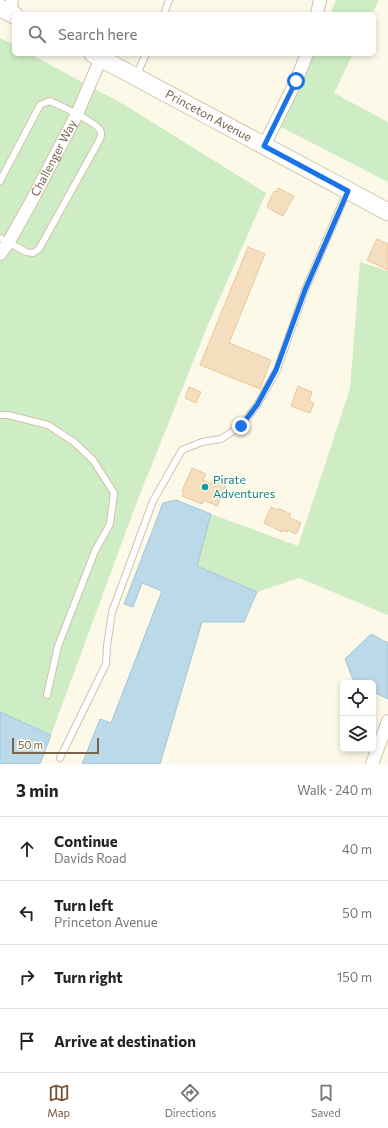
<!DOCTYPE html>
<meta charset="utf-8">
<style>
body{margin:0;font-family:Commissioner,sans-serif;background:#f2f2f2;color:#222}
.controls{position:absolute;right:12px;bottom:12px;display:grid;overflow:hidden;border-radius:6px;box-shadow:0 2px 6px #0003}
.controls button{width:36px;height:36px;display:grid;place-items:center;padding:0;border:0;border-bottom:1px solid #e0e0e0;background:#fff;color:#222;font:20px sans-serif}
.scale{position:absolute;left:12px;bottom:10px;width:87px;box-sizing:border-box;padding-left:4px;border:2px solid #7a644a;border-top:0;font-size:11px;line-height:14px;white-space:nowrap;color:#7a644a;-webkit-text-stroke:3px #fffcf0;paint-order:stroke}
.stop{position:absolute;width:12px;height:12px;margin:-9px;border:3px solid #1a73e8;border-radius:50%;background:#fff}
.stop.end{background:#1a73e8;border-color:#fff;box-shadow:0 1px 4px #0008}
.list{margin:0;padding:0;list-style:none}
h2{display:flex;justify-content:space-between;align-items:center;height:52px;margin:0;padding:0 16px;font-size:17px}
h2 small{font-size:13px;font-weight:400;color:#767676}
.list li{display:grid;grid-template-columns:26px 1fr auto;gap:12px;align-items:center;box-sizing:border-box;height:64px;padding:0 16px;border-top:1px solid #e0e0e0}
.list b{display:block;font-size:15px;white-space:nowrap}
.list p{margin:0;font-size:13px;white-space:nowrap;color:#767676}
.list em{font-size:13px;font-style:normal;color:#767676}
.icon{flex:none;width:22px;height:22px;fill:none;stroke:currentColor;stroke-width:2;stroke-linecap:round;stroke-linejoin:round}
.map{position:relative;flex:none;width:388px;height:764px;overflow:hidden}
.search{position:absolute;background:#fff;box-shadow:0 2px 6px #0003;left:12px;right:12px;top:12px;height:44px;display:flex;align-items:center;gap:10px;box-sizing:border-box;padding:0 14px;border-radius:6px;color:#767676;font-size:15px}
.sheet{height:308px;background:#fff}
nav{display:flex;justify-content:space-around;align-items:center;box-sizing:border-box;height:56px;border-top:1px solid #e0e0e0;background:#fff;font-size:11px;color:#767676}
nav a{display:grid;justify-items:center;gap:2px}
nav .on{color:#7d5233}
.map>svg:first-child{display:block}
</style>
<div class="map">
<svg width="388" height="764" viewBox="0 0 388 764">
<rect width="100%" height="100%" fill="#fdf9e8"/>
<g fill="#ceedc5">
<path d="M 336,0 L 379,0 L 372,14 L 330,14 Z"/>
<path d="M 0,38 L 14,45 L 14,54 L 30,54 L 123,104 L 266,193 L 207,327 L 138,499 L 51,735 L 0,712 Z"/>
<path d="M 312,54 L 353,54 L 334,93 L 388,122 L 388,182 L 279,126 Z"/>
<path d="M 360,262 L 388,271 L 388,615 L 299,578 L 257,592 L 197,566 L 211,514 L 298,546 L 350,389 Z"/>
</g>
<g fill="#bbd9e9" stroke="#a0c7db">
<path d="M 176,500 L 211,514 L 197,566 L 257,592 L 244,622 L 202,622 L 160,764 L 82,764 L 100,719 L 111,723 L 162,591 L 142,583 L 133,607 L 124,604 L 163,503 Z"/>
<path d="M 371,634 L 388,643 L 388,699 L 373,692 L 373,683 L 354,682 L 345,659 Z"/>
<path d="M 0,712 L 51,735 L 40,764 L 0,764 Z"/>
</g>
<g fill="#f4debe" stroke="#e8c89e">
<path d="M 278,188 L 294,196 L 283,216 L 268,208 L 268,207 L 267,206 L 274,191 L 276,192 Z"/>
<path d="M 377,239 L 388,244 L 388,270 L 367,260 Z"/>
<path d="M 248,247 L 265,254 L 229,343 L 271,360 L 260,389 L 200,365 Z"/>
<path d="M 298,386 L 312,392 L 309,401 L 314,403 L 310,413 L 291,406 Z"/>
<path d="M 189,387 L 201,392 L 196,403 L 185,398 Z"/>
<path d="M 192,468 L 206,474 L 203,480 L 211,484 L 214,478 L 227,483 L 217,506 L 204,500 L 202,504 L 182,496 L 184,492 L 182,491 Z"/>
<path d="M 271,507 L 278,510 L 279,508 L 282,510 L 291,514 L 289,517 L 301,523 L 296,534 L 288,530 L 287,532 L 282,530 L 282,532 L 264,523 Z"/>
</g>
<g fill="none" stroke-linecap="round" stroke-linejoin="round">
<g stroke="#d1c3ac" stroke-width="8">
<g id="service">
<path d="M 164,14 L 169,0"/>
<path d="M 136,76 L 146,54"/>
<path d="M 0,181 L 40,105 L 50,101 C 61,106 95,121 100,130 C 102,133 101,136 100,139 L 39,249 L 33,253 L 26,252 L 0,238"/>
<path d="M 0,415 L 8,415 L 48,425 L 74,442 L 93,460 L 114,493 L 110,524 L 95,551 L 58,646 L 47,695"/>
<path d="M 60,758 L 106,664 L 107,646 L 112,612 L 153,501 L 182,450 L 202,442 L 221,439 L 241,426 L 257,405 L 277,370 L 305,290 L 347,192"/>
</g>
</g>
<g stroke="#d1c3ac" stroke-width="14">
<g id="minor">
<path d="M 10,13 L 12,0"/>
<path d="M 317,14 L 320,0"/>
<path d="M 264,146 L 296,81 L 307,54"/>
<path id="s1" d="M 0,254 L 8,243 L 30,204 L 77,114 L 101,58"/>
<path d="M 372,764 L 388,721"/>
</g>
</g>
<g stroke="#d4c5aa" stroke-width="19">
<g id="secondary">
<path d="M 0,8 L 14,15"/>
<path id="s2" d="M 93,54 L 388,212"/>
</g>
</g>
<use href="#service" stroke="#fff" stroke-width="6"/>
<use href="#minor" stroke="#fff" stroke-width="12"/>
<use href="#secondary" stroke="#fff" stroke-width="17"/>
</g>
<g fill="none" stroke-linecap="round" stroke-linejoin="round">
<path stroke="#1a73e8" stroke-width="5" d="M 241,426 L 257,405 L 276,370 L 305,290 L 348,191 L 264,146 L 296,81"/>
</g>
<circle fill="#0f9aa8" stroke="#fffcf0" stroke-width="1.5" cx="205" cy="487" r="4"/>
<g text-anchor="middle" stroke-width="3" stroke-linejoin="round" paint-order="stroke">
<g font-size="12" fill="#7a644a" stroke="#fffcf0">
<text dy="4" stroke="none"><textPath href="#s2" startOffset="131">Princeton Avenue</textPath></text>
<text dy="4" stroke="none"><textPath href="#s1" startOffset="110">Challenger Way</textPath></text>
</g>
<g font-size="12" fill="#0d838f" stroke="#fffcf0" text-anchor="start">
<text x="213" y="484">Pirate<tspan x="213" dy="14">Adventures</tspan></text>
</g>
</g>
</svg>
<div class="controls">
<button><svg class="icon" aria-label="locate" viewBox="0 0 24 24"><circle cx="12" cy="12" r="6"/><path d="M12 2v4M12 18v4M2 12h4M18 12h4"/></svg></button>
<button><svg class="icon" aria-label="layers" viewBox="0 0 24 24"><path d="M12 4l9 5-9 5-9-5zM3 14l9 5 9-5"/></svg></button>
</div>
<div class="scale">50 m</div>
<div class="stop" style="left:296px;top:81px"></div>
<div class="stop end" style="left:241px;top:426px"></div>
<div class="search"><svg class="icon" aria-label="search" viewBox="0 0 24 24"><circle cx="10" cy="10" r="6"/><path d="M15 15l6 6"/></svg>Search here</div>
</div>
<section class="sheet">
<h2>3 min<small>Walk · 240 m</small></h2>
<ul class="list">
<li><svg class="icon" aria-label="ahead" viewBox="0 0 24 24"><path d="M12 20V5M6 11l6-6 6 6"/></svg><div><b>Continue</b><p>Davids Road</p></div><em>40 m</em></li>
<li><svg class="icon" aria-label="left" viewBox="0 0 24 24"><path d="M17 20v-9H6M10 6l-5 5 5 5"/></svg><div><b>Turn left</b><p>Princeton Avenue</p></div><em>50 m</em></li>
<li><svg class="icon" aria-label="right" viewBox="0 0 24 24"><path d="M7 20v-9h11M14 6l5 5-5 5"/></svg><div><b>Turn right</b></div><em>150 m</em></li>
<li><svg class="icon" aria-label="arrive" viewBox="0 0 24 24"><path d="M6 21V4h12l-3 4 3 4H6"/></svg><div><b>Arrive at destination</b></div></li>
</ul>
</section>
<nav>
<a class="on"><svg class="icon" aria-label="map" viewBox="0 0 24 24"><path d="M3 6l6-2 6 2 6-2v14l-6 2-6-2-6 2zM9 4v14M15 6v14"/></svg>Map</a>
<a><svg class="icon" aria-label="directions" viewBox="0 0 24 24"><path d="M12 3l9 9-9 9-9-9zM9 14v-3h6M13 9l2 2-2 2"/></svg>Directions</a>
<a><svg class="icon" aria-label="saved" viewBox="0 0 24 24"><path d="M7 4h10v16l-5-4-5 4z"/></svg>Saved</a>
</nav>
